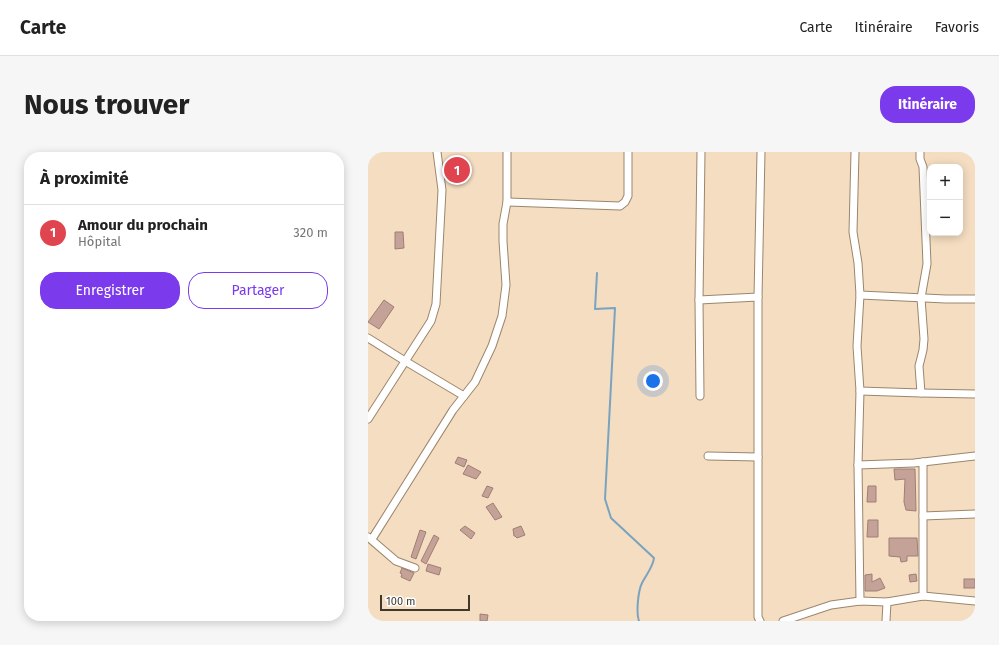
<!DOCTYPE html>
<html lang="fr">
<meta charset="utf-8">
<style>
body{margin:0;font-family:"Fira Sans",sans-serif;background:#f6f6f6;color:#222}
.controls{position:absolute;right:12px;top:12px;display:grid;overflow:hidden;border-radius:8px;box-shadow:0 2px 10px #0003}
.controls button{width:36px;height:36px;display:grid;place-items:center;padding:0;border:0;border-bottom:1px solid #e0e0e0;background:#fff;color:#222;font:20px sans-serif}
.scale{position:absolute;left:12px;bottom:10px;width:90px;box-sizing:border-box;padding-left:4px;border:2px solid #41382d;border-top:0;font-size:11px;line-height:14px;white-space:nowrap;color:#41382d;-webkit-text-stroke:3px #fff;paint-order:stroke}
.you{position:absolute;left:285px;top:229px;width:14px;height:14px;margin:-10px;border:3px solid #fff;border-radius:50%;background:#1a73e8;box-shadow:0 0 0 6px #1a73e833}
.badge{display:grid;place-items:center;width:26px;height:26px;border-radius:50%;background:#7c3aed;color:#fff;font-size:13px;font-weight:700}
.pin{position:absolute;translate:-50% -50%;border:2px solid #fff;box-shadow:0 1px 4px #0006}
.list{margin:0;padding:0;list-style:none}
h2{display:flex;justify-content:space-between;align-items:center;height:52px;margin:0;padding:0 16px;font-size:17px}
h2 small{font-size:13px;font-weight:400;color:#767676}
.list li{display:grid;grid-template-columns:26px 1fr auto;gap:12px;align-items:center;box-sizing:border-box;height:56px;padding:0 16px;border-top:1px solid #e0e0e0}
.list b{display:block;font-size:15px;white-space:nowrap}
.list p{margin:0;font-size:13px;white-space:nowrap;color:#767676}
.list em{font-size:13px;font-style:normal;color:#767676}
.actions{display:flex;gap:8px;padding:12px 16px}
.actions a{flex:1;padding:9px 0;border:1px solid #7c3aed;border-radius:16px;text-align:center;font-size:14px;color:#7c3aed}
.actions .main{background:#7c3aed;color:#fff}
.map{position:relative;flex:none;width:607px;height:469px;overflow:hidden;border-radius:16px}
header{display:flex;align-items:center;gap:24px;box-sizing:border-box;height:56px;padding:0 20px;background:#fff;border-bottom:1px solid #e0e0e0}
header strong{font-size:19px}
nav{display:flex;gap:22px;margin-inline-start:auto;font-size:14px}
.intro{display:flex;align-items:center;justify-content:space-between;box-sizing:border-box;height:96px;padding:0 24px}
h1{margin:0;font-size:28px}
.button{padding:10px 18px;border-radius:16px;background:#7c3aed;color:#fff;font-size:14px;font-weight:700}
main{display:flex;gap:24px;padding:0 24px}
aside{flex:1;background:#fff;border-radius:16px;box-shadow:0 2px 10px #0003}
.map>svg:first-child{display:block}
</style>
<header>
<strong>Carte</strong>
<nav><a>Carte</a><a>Itinéraire</a><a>Favoris</a></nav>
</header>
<div class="intro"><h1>Nous trouver</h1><a class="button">Itinéraire</a></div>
<main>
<aside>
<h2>À proximité<small></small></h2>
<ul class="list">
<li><span class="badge" style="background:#e0444e">1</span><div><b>Amour du prochain</b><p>Hôpital</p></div><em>320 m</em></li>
</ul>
<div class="actions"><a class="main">Enregistrer</a><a>Partager</a></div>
</aside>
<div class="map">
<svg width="607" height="469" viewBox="0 0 607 469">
<rect width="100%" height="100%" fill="#f4ddc1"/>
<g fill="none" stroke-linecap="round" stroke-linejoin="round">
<path stroke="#7aa3bf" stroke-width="2" d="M 229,121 L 227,157 L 247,156 L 237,347 L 243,366 L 286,406 C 285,415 278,423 274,431 C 270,439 268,461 271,469"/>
</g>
<g fill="#c5a297" stroke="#a07e74">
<path d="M 27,80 L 35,80 L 36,96 L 27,97 Z"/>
<path d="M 16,148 L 26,155 L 11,177 L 0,170 Z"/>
<path d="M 90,305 L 99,308 L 96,315 L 87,311 Z"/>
<path d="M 100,313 L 113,320 L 108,327 L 95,322 Z"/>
<path d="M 526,317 L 547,317 L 548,359 L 538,358 L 536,350 L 537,327 L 527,328 Z"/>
<path d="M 119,334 L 125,336 L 120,346 L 114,344 Z"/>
<path d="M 500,334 L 508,334 L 508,350 L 499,350 Z"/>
<path d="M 125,351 L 134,365 L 127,368 L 118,355 Z"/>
<path d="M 500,368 L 510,368 L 510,385 L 499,385 Z"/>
<path d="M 97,374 L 107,381 L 103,387 L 92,378 Z"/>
<path d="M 153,374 L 157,383 L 149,386 L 147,384 L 146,384 L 145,377 Z"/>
<path d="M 52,378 L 58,380 L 48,407 L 43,405 Z"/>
<path d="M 66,383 L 71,386 L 58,412 L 53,409 Z"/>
<path d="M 521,386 L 549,386 L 550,404 L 539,404 L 539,409 L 533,410 L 532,405 L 521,404 Z"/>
<path d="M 60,412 L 73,416 L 71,423 L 58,419 Z"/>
<path d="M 34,416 L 46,421 L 42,429 L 33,425 L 34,422 L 32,421 Z"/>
<path d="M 504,422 L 504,430 L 512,426 L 517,436 L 509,439 L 497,439 L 497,423 Z"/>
<path d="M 548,422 L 549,429 L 542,430 L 541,423 Z"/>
<rect x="596" y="427" width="11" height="9"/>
<path d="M 112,462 L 120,463 L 119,469 L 112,469 Z"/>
</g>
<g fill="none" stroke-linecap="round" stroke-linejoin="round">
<g stroke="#9b866c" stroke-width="9">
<g id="street">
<path d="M 487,0 L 485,80 L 490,111 L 492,143 L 489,194 L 492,239 L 490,313 L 492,449"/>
<path d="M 139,50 L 252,54 L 257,50 L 260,44 L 260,0"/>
<path d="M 492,143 L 578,147 L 607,147"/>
<path d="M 331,148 L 390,145"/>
<path d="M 0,186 L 37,209 L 96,244 L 85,258 L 4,387"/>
<path d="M 492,239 L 553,241 L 551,214 L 555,198 L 556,187 L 553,146 L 559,112 L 555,15 L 552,7 L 552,0"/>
<path d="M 553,241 L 607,242"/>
<path d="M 96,244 L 107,230 L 124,194 L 134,164 L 138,133 L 135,89 L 135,72 L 139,50 L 139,0"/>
<path d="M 332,244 L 331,148 L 333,0"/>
<path d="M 0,267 L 63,169 L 68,152 L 74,38 L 69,0"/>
<path d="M 340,304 L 390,305"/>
<path d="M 555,310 L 607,304"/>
<path d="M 490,313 L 546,311 L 555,310 L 555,444"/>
<path d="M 555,364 L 607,362"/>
<path d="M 0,385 L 28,409 L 47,416"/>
<path d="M 392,469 L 390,465 L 390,145 L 393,0"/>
<path d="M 415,469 L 463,453 L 492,449 L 519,450 L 555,444 L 607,449"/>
<path d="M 518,469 L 519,450"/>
</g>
</g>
<use href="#street" stroke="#fff" stroke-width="7"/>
</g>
</svg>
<div class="controls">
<button>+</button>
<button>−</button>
</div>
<div class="scale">100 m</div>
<div class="you"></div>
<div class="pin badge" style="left:89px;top:18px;background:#e0444e">1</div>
</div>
</main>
